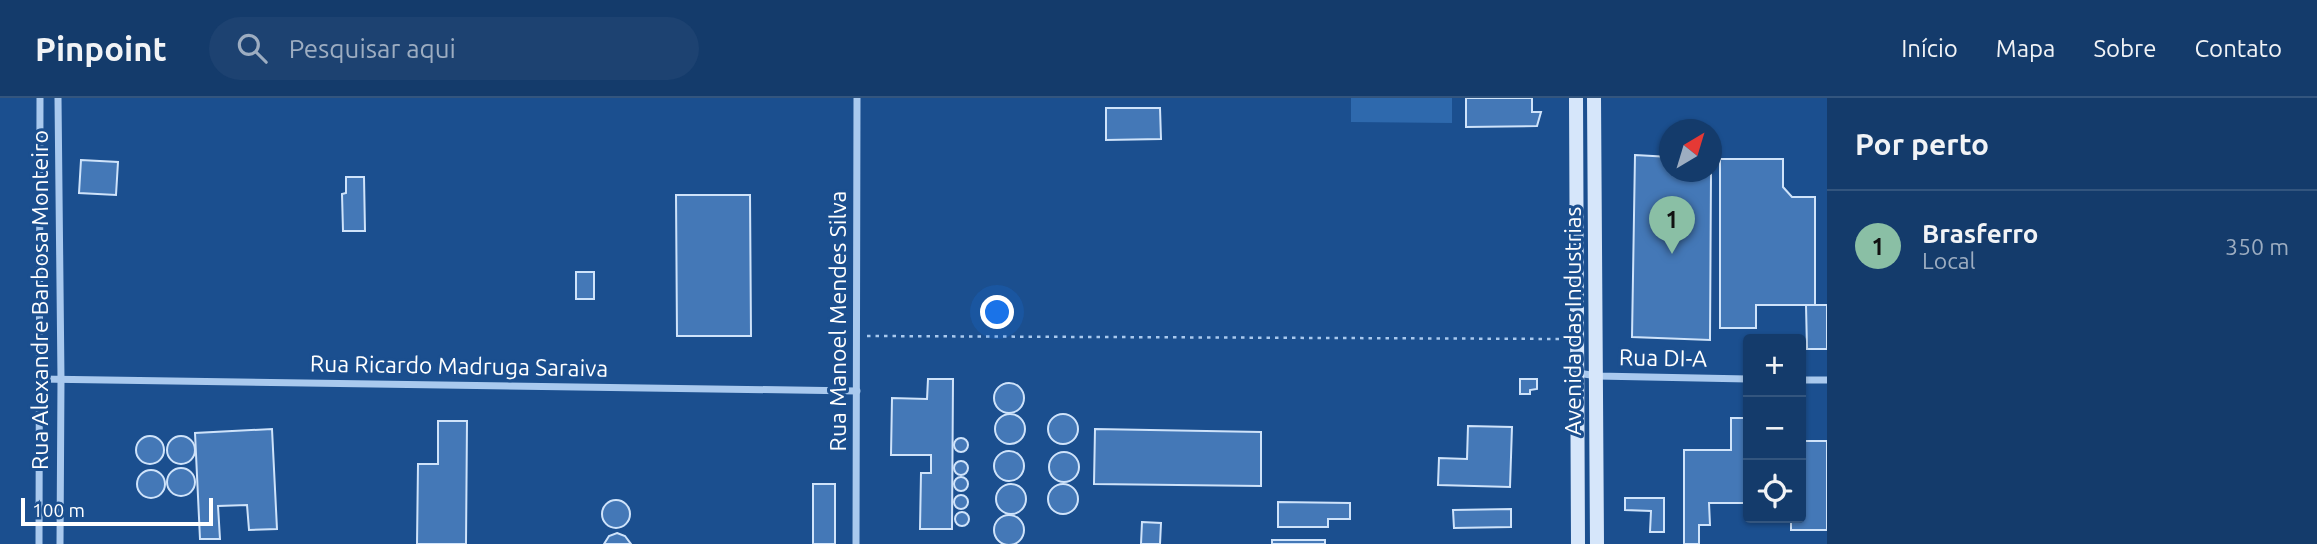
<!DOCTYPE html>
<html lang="pt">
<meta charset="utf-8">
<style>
body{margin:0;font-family:Ubuntu,sans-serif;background:#1d4271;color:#f1f3f6}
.controls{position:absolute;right:21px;bottom:21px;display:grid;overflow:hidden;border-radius:7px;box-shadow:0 2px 5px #0004}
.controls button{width:63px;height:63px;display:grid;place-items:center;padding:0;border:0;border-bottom:2px solid #33557e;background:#143b6b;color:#f1f3f6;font:35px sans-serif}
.compass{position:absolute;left:1659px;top:21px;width:63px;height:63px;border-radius:50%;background:#143b6b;box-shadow:0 2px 5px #0004;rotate:38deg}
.scale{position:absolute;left:21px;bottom:18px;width:192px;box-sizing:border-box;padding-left:7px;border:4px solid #fff;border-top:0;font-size:19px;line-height:24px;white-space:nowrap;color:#fff;-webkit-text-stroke:5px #1b4f8f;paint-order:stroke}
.you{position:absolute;left:998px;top:215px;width:24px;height:24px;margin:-18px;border:5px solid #fff;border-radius:50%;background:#1a73e8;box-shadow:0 0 0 10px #1a73e833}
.badge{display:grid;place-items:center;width:46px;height:46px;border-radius:50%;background:#8abfa5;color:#111;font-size:23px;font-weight:700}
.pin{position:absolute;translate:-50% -58px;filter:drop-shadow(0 2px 4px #0008)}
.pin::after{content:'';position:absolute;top:37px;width:24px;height:21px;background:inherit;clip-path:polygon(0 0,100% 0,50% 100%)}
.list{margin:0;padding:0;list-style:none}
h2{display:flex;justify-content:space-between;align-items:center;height:91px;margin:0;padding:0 28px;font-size:30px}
h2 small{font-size:23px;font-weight:400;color:#9dadc1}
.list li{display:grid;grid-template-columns:46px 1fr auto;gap:21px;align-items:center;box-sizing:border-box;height:112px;padding:0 28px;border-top:2px solid #33557e}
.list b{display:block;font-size:26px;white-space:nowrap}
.list p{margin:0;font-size:23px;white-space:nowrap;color:#9dadc1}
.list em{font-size:23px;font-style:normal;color:#9dadc1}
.icon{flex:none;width:38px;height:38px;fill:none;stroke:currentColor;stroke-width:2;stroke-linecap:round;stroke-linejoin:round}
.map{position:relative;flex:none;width:1827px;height:446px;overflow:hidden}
header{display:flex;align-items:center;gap:42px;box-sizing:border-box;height:98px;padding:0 35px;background:#143b6b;border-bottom:2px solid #33557e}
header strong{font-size:33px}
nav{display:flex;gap:38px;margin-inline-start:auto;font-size:24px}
.search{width:490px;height:63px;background:#1d4271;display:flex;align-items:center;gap:18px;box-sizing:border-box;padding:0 24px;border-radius:38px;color:#9dadc1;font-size:26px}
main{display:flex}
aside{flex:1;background:#143b6b}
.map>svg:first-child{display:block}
</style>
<header>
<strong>Pinpoint</strong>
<div class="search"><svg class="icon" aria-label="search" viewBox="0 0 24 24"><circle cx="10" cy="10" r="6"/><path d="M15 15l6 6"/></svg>Pesquisar aqui</div>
<nav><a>Início</a><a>Mapa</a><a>Sobre</a><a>Contato</a></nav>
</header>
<main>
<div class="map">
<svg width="1827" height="446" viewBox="0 0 1827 446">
<rect width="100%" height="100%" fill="#1b4f8f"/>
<path fill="#2e69ad" d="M 1351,0 L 1452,0 L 1452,25 L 1351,24 Z"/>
<g fill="#4478b7" stroke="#cfe3fa" stroke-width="2">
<path d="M 1466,0 L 1532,0 L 1532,14 L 1541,14 L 1537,28 L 1466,29 Z"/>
<path d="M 1106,10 L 1160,10 L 1161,41 L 1106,42 Z"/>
<path d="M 1635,57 L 1670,59 L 1670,74 L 1711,74 L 1710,242 L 1632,239 Z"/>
<path d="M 1720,61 L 1783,61 L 1783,89 L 1792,99 L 1815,99 L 1815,207 L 1756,207 L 1756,230 L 1720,230 Z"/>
<path d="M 81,62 L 118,64 L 116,97 L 79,95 Z"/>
<path d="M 346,79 L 364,79 L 365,133 L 343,133 L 342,96 L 346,95 Z"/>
<path d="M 676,97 L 750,97 L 751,238 L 677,238 Z"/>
<rect x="576" y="174" width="18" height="27"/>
<path d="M 1806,207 L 1827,207 L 1827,251 L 1807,251 Z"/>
<path d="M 928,281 L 953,281 L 952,431 L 920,431 L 921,375 L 931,375 L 931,357 L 891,357 L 892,300 L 927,301 Z"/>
<path d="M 1520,281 L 1537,281 L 1537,291 L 1530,292 L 1530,296 L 1520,296 Z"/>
<circle cx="1009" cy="300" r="15"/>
<circle cx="1010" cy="331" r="15"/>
<circle cx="1063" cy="331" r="15"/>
<path d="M 1731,320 L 1748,320 L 1748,405 L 1709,405 L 1710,427 L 1699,427 L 1699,446 L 1684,446 L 1684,352 L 1731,352 Z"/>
<path d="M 1801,320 L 1802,343 L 1827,343 L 1827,432 L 1791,432 L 1791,420 L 1801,420 Z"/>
<path d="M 438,323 L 467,323 L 466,446 L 417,446 L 418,366 L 438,366 Z"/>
<path d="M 1468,328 L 1512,329 L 1510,389 L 1438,387 L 1439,360 L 1467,361 Z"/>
<path d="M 272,331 L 277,431 L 249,432 L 247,407 L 218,408 L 220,441 L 200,441 L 195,335 Z"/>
<path d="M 1095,331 L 1261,334 L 1261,388 L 1094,386 Z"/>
<circle cx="150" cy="352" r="14"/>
<circle cx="181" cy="352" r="14"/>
<circle cx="961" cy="347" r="7"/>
<circle cx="1009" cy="368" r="15"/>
<circle cx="1064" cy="369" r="15"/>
<circle cx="961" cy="370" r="7"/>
<circle cx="181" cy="384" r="14"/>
<circle cx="151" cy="386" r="14"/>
<circle cx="961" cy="386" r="7"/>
<rect x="813" y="386" width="22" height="60"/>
<circle cx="1063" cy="401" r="15"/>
<circle cx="1011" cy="401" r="15"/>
<circle cx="961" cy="404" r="7"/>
<path d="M 1625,400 L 1664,400 L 1664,434 L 1650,434 L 1651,413 L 1625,412 Z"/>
<circle cx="616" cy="416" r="14"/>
<path d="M 1278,404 L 1350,405 L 1350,421 L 1328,421 L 1328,429 L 1278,429 Z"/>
<path d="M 1511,411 L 1511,429 L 1454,430 L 1453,412 Z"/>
<circle cx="962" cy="421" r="7"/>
<circle cx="1009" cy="432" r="15"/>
<path d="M 1142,424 L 1161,425 L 1160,446 L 1141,446 Z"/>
<path d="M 617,435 L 625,438 L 631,446 L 604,446 L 609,438 Z"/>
<rect x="1272" y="442" width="53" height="4"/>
</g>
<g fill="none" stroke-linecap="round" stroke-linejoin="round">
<path stroke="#a9c9ee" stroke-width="2.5" stroke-dasharray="3.5 5" stroke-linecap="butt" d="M 867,238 L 1564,241"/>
<g stroke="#a9c9ee" stroke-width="7">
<path d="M 58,0 L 61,281 L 60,446"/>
<path d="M 1578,275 L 1597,278 L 1748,281"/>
<path d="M 39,281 L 857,293"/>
<path d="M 1801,282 L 1827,282"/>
<path d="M 39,446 L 40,0"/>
<path d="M 856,446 L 857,0"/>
</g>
<g stroke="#d6e6fa" stroke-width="14">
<path d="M 1576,0 L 1578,446"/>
<path d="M 1594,0 L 1597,446"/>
</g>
</g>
<g text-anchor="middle" stroke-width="6" stroke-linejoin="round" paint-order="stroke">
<g font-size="23" fill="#fff" stroke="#1b4f8f">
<text transform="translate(40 202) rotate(-90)" y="8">Rua Alexandre Barbosa Monteiro</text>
<text transform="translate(838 223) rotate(-90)" y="8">Rua Manoel Mendes Silva</text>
<text transform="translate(1573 223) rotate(-90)" y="8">Avenida das Industrias</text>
<text transform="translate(1663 260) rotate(1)" y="8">Rua DI-A</text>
<text transform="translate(459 268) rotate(1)" y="8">Rua Ricardo Madruga Saraiva</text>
</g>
</g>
</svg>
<div class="controls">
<button>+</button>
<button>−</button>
<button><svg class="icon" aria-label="locate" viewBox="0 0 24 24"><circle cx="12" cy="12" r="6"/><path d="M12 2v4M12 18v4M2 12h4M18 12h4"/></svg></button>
</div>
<svg class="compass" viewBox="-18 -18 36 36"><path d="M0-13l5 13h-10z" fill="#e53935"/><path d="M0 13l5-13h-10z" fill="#9dadc1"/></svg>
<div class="scale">100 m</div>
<div class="you"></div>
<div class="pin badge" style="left:1672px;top:156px">1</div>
</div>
<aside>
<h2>Por perto<small></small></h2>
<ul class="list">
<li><span class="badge">1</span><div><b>Brasferro</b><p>Local</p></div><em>350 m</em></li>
</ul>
</aside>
</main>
